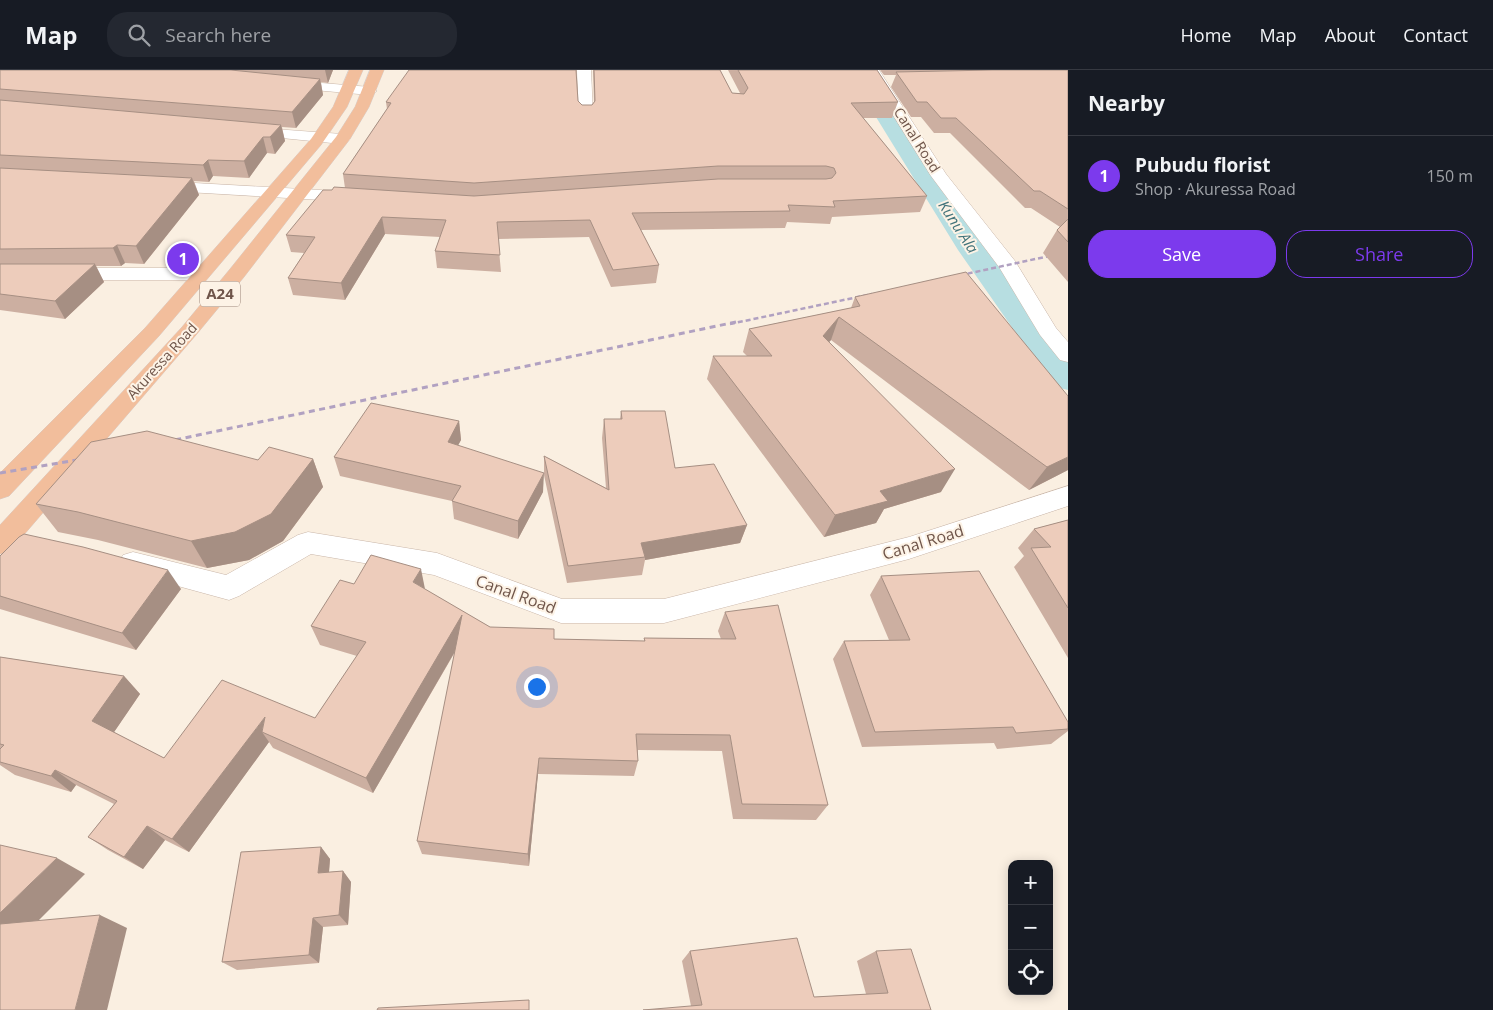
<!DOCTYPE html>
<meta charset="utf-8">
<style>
body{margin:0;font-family:"Open Sans",sans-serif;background:#242831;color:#f1f3f6}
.controls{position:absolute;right:15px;bottom:15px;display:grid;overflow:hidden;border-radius:10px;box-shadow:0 2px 12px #0003}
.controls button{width:45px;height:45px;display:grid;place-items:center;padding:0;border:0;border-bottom:1px solid #363941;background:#171b24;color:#f1f3f6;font:25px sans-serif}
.you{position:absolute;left:536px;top:616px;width:18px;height:18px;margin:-12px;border:4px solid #fff;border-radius:50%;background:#1a73e8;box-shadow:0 0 0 8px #1a73e833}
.badge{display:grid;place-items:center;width:32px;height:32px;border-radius:50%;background:#7c3aed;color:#fff;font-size:16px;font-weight:700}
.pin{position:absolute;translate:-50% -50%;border:2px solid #fff;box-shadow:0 1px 5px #0006}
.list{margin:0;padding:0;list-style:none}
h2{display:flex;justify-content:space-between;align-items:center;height:65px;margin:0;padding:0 20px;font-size:21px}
h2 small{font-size:16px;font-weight:400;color:#9ea1a6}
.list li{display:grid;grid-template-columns:32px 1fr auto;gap:15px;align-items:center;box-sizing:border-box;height:80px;padding:0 20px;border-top:1px solid #363941}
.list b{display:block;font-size:19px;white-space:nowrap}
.list p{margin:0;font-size:16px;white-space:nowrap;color:#9ea1a6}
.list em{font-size:16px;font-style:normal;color:#9ea1a6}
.actions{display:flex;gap:10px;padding:15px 20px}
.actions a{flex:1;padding:11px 0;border:1px solid #7c3aed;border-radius:20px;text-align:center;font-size:18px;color:#7c3aed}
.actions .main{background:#7c3aed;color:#fff}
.icon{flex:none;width:28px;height:28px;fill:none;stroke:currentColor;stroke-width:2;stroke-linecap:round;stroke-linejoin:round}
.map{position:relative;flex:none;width:1068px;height:940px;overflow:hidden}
header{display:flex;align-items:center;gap:30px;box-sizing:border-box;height:70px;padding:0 25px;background:#171b24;border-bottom:1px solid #363941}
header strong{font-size:24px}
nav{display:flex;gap:28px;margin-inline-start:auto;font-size:18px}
.search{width:350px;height:45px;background:#242831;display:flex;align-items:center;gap:12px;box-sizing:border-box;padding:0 18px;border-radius:20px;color:#9ea1a6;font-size:19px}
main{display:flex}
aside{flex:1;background:#171b24}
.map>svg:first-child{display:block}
</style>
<header>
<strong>Map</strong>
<div class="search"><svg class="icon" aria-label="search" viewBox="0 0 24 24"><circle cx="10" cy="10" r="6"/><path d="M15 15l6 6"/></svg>Search here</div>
<nav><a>Home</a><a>Map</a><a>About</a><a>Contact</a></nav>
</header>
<main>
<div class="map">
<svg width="1068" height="940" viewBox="0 0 1068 940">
<rect width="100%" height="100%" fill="#faefe1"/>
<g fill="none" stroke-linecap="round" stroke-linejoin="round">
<path fill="#b7dee1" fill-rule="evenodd" d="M 847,0 L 867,0 L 979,170 L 1068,288 L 1068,320 L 1056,317 L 1039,296 L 958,180 Z"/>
<g stroke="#c9b6a9" stroke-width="1">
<g id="minor">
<path d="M 577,0 L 591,0 L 593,45 L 591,48 L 581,48 L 579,45 Z"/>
<path d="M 865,0 L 879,0 L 946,104 L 1015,191 L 1056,258 L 1068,272 L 1068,292 L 1060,290 L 1040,265 L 999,197 L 931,106 Z"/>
<path d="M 285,10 L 370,17 L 377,21 L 370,25 L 280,17 L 278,14 Z"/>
<path d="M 246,57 L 342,64 L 347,66 L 350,69 L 347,72 L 342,74 L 241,64 L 239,61 L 241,58 Z"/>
<path d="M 159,111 L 355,122 L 361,123 L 363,127 L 361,131 L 355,132 L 153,120 L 151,116 L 153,112 Z"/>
<path d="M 0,198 L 199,198 L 206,200 L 209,204 L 206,208 L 199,210 L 0,210 Z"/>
<path d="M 1068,416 L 1068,436 L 909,489 L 664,553 L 561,553 L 434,505 L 311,484 L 239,526 L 229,530 L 123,501 L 119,493 L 123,485 L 133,482 L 226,505 L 298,465 L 308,462 L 437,483 L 562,529 L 664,529 L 909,467 Z"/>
</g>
</g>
<g stroke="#d7cfcc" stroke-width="1">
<g id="trunk">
<path d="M 349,0 L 363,0 L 347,37 L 321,75 L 159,266 L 9,426 L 0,429 L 0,403 L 145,258 L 311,69 L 333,37 Z"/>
<path d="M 370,0 L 384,0 L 369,37 L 350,69 L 244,207 L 196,265 L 10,481 L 0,484 L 0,455 L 182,257 L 230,199 L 336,67 L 355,37 Z"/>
</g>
</g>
<use href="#minor" fill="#fff" fill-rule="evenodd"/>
<use href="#trunk" fill="#f2be9c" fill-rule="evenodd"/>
<g stroke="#b1a1c1" stroke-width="2.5" stroke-dasharray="5 3" stroke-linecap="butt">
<path d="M 952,207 L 1068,182"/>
<path d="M 730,254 L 872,224"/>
</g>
<g stroke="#b1a1c1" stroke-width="3" stroke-dasharray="6 4.5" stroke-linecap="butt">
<path d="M 165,372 L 736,252"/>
<path d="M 0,403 L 89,388"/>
</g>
</g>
<g fill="#ccafa1">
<path d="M 0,0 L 333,0 L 328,13 L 321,12 L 323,25 L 296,58 L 282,57 L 285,71 L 275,84 L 267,83 L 249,108 L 213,106 L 209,112 L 194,111 L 199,125 L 144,194 L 125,193 L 121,196 L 96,196 L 104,212 L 65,249 L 0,240 Z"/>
<path d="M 593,0 L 720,0 L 732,23 L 740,23 L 728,0 L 877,0 L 898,32 L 892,48 L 863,48 L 927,126 L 920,142 L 832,147 L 830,154 L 787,152 L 785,158 L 641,160 L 659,195 L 656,213 L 611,217 L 589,167 L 498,169 L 501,202 L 437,198 L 435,181 L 440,167 L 385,164 L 345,230 L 293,225 L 288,208 L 304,183 L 291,182 L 286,165 L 332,120 L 345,118 L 343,104 L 387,39 L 386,32 L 578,31 L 582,35 L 592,35 L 594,32 Z"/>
<path d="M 880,0 L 1068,0 L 1068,212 L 1043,183 L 1057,160 L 1060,157 L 1031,138 L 1025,138 L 950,63 L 934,63 L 921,47 L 911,47 L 891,17 L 896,5 L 884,5 Z"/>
<path d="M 855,227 L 1068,326 L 1068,400 L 1029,420 L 831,270 L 829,272 L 941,422 L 884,439 L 876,453 L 824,467 L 707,309 L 713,286 L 747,286 L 743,282 L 749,259 L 851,238 Z"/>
<path d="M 621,341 L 675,398 L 747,455 L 740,473 L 645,490 L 642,505 L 567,513 L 544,405 L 544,386 L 606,418 L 602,368 L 604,349 L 620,349 Z"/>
<path d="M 459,351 L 461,370 L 458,375 L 543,422 L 518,469 L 454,449 L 452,431 L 340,406 L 334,387 Z"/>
<path d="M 313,389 L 323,417 L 283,471 L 249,490 L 207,498 L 98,470 L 58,462 L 36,434 L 258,390 Z"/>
<path d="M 1068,450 L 1068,588 L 1014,497 L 1024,486 L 1018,478 L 1034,459 Z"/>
<path d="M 0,486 L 181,519 L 136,580 L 0,539 Z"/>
<path d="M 881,506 L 1068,652 L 1068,661 L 1051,674 L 997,679 L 994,673 L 862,677 L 833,589 L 844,571 L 889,570 L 870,525 Z"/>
<path d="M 354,514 L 424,519 L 490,557 L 554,569 L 644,571 L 644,568 L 721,569 L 718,561 L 725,542 L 828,735 L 816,750 L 733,749 L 722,681 L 638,680 L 638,691 L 634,706 L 538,704 L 529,796 L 422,784 L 417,771 L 455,582 L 373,723 L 273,678 L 269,672 L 189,782 L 165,770 L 143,799 L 108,780 L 88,767 L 114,734 L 76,715 L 71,722 L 15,705 L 0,695 L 0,587 L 124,606 L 140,624 L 114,662 L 164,688 L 315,648 L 357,586 L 320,575 L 311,556 Z"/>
<path d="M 321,777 L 330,789 L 329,802 L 343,801 L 351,812 L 348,855 L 323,857 L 319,893 L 237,900 L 222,892 Z"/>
<path d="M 690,881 L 814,927 L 866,924 L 857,891 L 876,881 L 931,940 L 691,936 L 682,891 Z"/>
</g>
<g fill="#a68f83">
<path d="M 325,0 L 333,0 L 328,13 Z"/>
<path d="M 320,9 L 323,25 L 296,58 L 292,42 Z"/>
<path d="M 281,55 L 285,71 L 275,84 L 270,67 Z"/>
<path d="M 263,67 L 267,83 L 249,108 L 244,91 Z"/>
<path d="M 208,90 L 213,106 L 209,112 L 203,95 Z"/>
<path d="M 192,108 L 199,125 L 144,194 L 136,176 Z"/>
<path d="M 382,147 L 385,164 L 345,230 L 341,213 Z"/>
<path d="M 117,175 L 125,193 L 121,196 L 113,178 Z"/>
<path d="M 95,194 L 104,212 L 65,249 L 55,231 Z"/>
<path d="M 839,247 L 831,270 L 814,289 L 823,266 Z"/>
<path d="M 459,351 L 461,370 L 450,390 L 448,372 Z"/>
<path d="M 1068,387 L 1068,400 L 1029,420 L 1047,397 Z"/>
<path d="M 313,389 L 323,417 L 283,471 L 249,490 L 207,498 L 191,471 Z"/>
<path d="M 955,399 L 941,422 L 884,439 L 876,453 L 824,467 L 835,445 L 880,421 Z"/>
<path d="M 544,403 L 543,422 L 518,469 L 518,451 Z"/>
<path d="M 747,455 L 740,473 L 645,490 L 645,487 L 641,473 Z"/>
<path d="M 421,499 L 425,519 L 413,512 Z"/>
<path d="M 168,500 L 181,519 L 136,580 L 122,563 Z"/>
<path d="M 462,545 L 465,564 L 373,723 L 366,708 Z"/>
<path d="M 124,606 L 140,624 L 110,668 L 92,651 Z"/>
<path d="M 265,647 L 262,662 L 269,672 L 189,782 L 172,769 Z"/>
<path d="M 539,688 L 538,704 L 529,796 L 528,784 Z"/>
<path d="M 55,700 L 76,715 L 71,722 L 51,706 Z"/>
<path d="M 147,756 L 165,770 L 143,799 L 124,787 Z"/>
<path d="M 321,777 L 330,789 L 328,814 L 318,803 Z"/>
<path d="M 57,788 L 85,804 L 21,868 L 0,860 L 0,843 Z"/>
<path d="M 343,801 L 351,812 L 348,855 L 339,845 Z"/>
<path d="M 100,845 L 127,858 L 107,940 L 75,940 Z"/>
<path d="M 313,848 L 323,857 L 319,893 L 309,885 Z"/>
</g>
<g fill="#edccbb" stroke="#a68f83">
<path d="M 0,0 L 231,0 L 320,9 L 292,42 L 0,19 Z"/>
<path d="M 409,0 L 576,0 L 578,31 L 582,35 L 592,35 L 595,31 L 594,0 L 720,0 L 732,23 L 744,24 L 748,18 L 738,0 L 877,0 L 898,32 L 851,33 L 927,126 L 833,131 L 835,137 L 788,135 L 790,141 L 632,143 L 659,195 L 613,200 L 590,150 L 497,152 L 500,185 L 435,181 L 446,150 L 382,147 L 341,213 L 288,208 L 315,167 L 286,165 L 323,120 L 332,120 L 334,117 L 474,126 L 718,109 L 826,109 L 832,108 L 836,103 L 834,98 L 826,96 L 718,96 L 474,113 L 343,104 L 391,33 L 386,32 Z"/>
<path d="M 992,0 L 1068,0 L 1068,139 L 1040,121 L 1034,121 L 956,48 L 941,48 L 927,32 L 917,32 L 896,2 Z"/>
<path d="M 0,30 L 281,55 L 270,67 L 263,67 L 244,91 L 208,90 L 203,95 L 0,85 Z"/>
<path d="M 0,98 L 192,108 L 136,176 L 117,175 L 113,178 L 0,179 Z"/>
<path d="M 1068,149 L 1068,172 L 1057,160 Z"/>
<path d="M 0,194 L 95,194 L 55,231 L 0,224 Z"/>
<path d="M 966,202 L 1068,326 L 1068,387 L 1047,397 L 839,247 L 823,266 L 955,399 L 880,421 L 888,431 L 835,445 L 713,286 L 772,286 L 749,259 L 860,236 L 855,227 Z"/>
<path d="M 371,333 L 459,351 L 448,372 L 544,403 L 518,451 L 452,431 L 461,416 L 334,387 Z"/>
<path d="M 621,341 L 665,341 L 675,398 L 714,394 L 747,455 L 641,473 L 645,487 L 568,496 L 544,386 L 609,420 L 604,349 L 622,349 Z"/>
<path d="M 147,361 L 258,390 L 269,377 L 313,389 L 271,444 L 235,462 L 191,471 L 78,442 L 36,434 L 91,372 Z"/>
<path d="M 1068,450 L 1068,538 L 1031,478 L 1051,477 L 1034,459 Z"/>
<path d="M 24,464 L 83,477 L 168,500 L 122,563 L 0,526 L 0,486 L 19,467 Z"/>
<path d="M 371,485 L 421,499 L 413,512 L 490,557 L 554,559 L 554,569 L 645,571 L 644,568 L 736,569 L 725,542 L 778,535 L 828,735 L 742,734 L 730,665 L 636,664 L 638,691 L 539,688 L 528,784 L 417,771 L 462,545 L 366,708 L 262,662 L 265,647 L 172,769 L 147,756 L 124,787 L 88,767 L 117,731 L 55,700 L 51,706 L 0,692 L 0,679 L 4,675 L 0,674 L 0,587 L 124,606 L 92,651 L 164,688 L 222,610 L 315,648 L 366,572 L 311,556 L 340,510 L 354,514 Z"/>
<path d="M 979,501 L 1068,652 L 1068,659 L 1016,663 L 1013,657 L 875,662 L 844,571 L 910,570 L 881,506 Z"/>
<path d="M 0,775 L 57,788 L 0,843 Z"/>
<path d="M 321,777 L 318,803 L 343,801 L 339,845 L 313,848 L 309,885 L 222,892 L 241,782 Z"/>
<path d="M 100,845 L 75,940 L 0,940 L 0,854 Z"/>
<path d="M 797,868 L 814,927 L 888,923 L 876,881 L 911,879 L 931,940 L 643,940 L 702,935 L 690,881 Z"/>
<path d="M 529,930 L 529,940 L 377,940 L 378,938 Z"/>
</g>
<g text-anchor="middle" stroke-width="4" stroke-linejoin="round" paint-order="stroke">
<g font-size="14" fill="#6f554a" stroke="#fdf3e6">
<text transform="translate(917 70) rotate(58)" y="5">Canal Road</text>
<text transform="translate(162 291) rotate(-48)" y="5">Akuressa Road</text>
</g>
<g font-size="15" font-style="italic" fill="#43747b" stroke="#fdf3e6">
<text transform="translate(958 157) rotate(57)" y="5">Kunu Ala</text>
</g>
<rect fill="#fdf3e6" stroke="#9a8479" stroke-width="1" x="200" y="211.5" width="40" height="25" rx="4"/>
<g font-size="15" font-weight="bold" fill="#6f554a">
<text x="220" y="229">A24</text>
</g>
<g font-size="16" fill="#6f554a" stroke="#fdf3e6">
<text transform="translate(923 472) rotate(-17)" y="6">Canal Road</text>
<text transform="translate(516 524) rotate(20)" y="6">Canal Road</text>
</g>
</g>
</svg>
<div class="controls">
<button>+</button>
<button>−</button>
<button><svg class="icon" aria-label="locate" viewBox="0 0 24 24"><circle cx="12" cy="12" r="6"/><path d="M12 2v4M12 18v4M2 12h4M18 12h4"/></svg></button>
</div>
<div class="you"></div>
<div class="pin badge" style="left:183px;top:189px">1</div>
</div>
<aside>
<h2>Nearby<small></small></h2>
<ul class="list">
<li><span class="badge">1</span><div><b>Pubudu florist</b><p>Shop · Akuressa Road</p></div><em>150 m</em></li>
</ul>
<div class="actions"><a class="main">Save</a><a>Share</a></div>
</aside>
</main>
